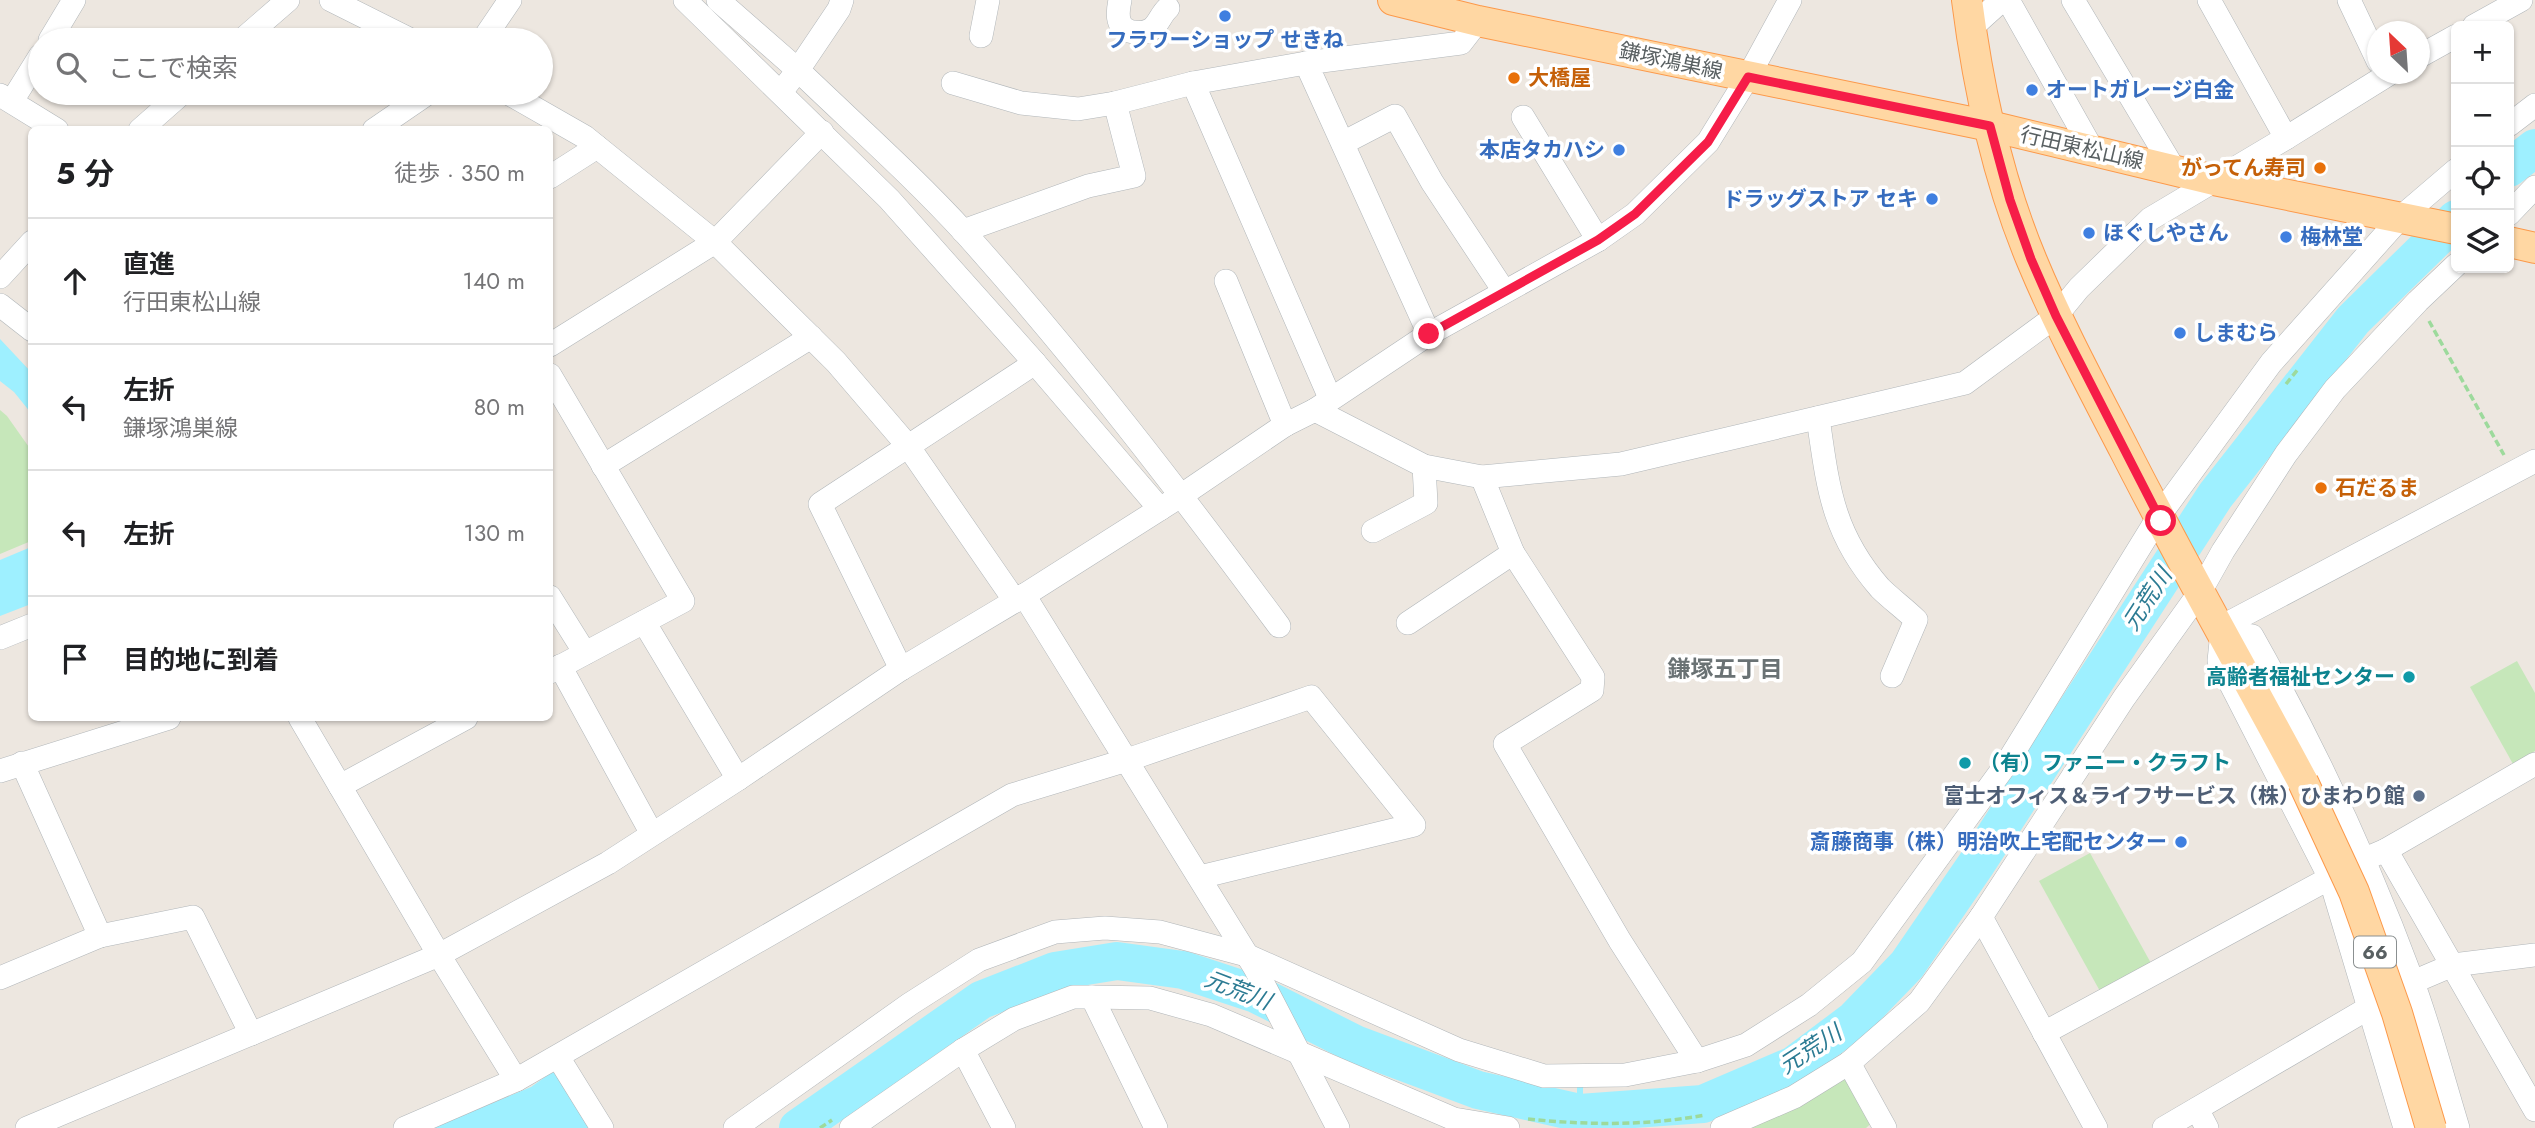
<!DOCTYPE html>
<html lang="ja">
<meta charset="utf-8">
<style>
body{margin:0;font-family:Jost,"Noto Sans JP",sans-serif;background:#f2f2f2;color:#202124}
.controls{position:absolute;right:21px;top:21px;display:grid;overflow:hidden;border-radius:10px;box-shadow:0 2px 5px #0004}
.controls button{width:63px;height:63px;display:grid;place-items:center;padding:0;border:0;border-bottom:2px solid #e0e0e0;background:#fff;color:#202124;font:35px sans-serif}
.compass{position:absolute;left:2367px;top:21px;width:63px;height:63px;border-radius:50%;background:#fff;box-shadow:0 2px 5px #0004;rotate:335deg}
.stop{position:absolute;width:21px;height:21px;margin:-16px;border:5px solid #f61d48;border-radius:50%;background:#fff}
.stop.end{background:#f61d48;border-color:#fff;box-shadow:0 2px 7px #0008}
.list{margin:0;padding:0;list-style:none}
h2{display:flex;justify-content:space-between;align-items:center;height:91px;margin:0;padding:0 28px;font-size:30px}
h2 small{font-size:23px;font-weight:400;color:#757577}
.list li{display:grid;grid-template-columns:46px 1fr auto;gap:21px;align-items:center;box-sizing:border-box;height:126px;padding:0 28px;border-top:2px solid #e0e0e0}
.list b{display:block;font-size:26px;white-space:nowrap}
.list p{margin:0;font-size:23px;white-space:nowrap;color:#757577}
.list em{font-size:23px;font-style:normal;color:#757577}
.icon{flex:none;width:38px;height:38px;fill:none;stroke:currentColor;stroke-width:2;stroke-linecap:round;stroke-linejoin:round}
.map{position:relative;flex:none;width:2535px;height:1128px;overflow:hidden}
.search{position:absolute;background:#fff;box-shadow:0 2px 5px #0004;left:28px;top:28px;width:525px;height:77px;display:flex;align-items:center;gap:18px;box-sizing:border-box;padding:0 24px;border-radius:38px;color:#757577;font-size:26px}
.panel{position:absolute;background:#fff;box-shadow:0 2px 5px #0004;left:28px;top:126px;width:525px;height:595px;border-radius:10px}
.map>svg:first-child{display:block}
</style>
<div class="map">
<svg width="2535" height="1128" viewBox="0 0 2535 1128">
<rect width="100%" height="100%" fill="#ede7e0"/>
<g fill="#c6e7ba">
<path d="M 0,410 L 7,416 L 31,450 L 31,541 L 0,554 Z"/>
<path d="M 2517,661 L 2535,693 L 2535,751 L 2513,764 L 2470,687 Z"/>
<path d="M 2090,853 L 2152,965 L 2101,993 L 2039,881 Z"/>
<path d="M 1842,1074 L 1875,1120 L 1866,1128 L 1741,1128 Z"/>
</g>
<g fill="#9ef0ff">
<path d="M 0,339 L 31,372 L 31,413 L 14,392 L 0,381 Z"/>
<path d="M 31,547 L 31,604 L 0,616 L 0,560 Z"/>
<path d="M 552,1072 L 562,1075 L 593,1128 L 432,1128 L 531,1087 Z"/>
</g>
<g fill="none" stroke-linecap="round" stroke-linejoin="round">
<path stroke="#9ef0ff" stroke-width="6" d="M 1580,1085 L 1580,1113"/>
<g stroke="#9ef0ff" stroke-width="38">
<path d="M 2509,168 L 2535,148"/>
<path d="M 798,1128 L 981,1000 L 1055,971 L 1117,961 L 1183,970 L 1256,994 L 1355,1044 L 1478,1090 L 1580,1113 L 1703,1104 L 1794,1065 L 1854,1020 L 1907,965 L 1977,863 L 2215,496 L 2353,320 L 2456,219"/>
</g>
<g stroke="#b1b6b9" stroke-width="24">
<g id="minor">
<path d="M 331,0 L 411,40"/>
<path d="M 685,0 L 889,199 L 1035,363 L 820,504 L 901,669"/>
<path d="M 718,0 L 798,70 L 839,9 L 842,0"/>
<path d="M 1120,0 C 1117,14 1116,29 1133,32 C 1140,33 1144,33 1150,30 C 1159,25 1160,15 1168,8"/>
<path d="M 2008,0 L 2093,151"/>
<path d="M 2073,0 L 2175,171"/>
<path d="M 2209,0 L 2286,138"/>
<path d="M 2349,0 L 2378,61"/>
<path d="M 2474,26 L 2521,0"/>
<path d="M 1971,28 L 2002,0"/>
<path d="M 981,36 L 988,0"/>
<path d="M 50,40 L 74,0"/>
<path d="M 242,40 L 288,0"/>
<path d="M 483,40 L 510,0"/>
<path d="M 2420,56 L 2456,36"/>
<path d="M 953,83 L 1021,103 L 1078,109 L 1115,103"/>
<path d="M 1193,83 L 1330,398"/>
<path d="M 781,92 L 798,70 C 854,124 913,176 965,233 C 1077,358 1179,491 1279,626"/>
<path d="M 508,93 L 585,137 L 715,242 L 836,362 L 908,446 L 1015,601"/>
<path d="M 0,95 L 57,130"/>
<path d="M 12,101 L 40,56"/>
<path d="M 1523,117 L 1598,240"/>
<path d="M 2509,125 L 2535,105"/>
<path d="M 140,130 L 182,93"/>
<path d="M 374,130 L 428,93"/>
<path d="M 1343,143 L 1395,116 L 1432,182 L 1504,291"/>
<path d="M 550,177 L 597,147"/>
<path d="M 2509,214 L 2535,187"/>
<path d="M 963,231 L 1088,186 L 1134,176 L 1115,103 L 1193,83 L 1306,63"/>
<path d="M 0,277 L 32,242"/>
<path d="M 1226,281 L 1285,425"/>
<path d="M 0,305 L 32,330"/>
<path d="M 1429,334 L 1306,63 L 1461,43 L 1478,21"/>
<path d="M 550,345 L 715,242 L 822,132"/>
<path d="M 1035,363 L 1160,509"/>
<path d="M 550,375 L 683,601 L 550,672"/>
<path d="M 1315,410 L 1424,466 L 1482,477 L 1621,464 L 1965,383 L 2056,316 L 2079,288 L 2150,219 L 2286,138 L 2389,74"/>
<path d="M 1818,418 C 1828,487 1832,533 1880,588 C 1891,599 1905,609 1916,620 L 1892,676"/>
<path d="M 603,466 L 811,337"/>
<path d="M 1482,477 L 1513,553 L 1593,677 L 1592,690 L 1505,744 L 1620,941 L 1697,1061"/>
<path d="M 1373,531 L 1426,503 L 1424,466"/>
<path d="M 1024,595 L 1255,968 L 1338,1128"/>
<path d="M 550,597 L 585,653"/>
<path d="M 644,622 L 738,779"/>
<path d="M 1408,623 L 1513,553"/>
<path d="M 2219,628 L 2535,461"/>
<path d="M 0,638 L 32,625"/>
<path d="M 560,666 L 652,834"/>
<path d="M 300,718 L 439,955 L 516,1080"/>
<path d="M 22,763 L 100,936"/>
<path d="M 0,771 L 169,718"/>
<path d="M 340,786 L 466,718"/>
<path d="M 2386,850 L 2535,1110"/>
<path d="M 1981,917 L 2096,1128"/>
<path d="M 0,978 L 100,936 L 193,917 L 251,1034"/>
<path d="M 1092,997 L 1156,1128"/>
<path d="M 2044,1033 L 2365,859 L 2386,850 L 2535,764"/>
<path d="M 963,1050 L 1004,1128"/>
<path d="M 558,1057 L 602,1128"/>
<path d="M 1849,1063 L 1885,1128"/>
<path d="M 2197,1109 L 2207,1128"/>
<path d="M 27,1128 L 439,955 L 608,863 L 738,779 L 901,669 L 1015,601 L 1182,495 L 1285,425 L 1315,410 L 1429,334 L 1598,240 L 1635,214 L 1708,142 L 1748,77 L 1790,0"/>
<path d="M 405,1128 L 516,1080 L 1012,795 L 1127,760 L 1311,697 L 1414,825 L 1200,877"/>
<path d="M 735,1128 L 910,1004 L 979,960 L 1055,932 L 1105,928 L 1160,932 L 1246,955 L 1459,1050 L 1544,1076 L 1625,1075 L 1697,1061 L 1746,1045 L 1809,1005 L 1862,962 L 2007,763 L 2159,516 L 2271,363 L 2401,217 L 2456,170"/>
<path d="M 851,1128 L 963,1050 L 1014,1019 L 1073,997 L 1092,997 L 1150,998 L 1211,1015 L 1454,1119 L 1508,1128"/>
<path d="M 1722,1128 L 1794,1097 L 1849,1063 L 1919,1002 L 1981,917 L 2124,698 L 2200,592 L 2223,551 L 2286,454 L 2335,389 L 2418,301 L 2456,265"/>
<path d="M 2164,1128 L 2413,982 L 2453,965 L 2535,955"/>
<path d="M 2405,1128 L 2330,878 L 2219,661 L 2222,632 L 2252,636 C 2314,746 2368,861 2412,980 C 2430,1028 2443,1079 2458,1128"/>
</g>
</g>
<g stroke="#fc994a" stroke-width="32">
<g id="major">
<path d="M 1393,0 L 1478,21 L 1990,126 L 2214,180 L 2456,229"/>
<path d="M 1967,0 C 1978,87 1998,180 2032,261 C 2059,326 2093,389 2125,451 C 2182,563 2244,672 2303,782"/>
<path d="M 2509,242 L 2535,248"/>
</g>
</g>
<g stroke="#9dda9c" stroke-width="3.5" stroke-dasharray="7 3.5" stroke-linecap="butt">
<path d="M 2429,321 L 2504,455"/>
<path d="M 2286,384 L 2299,368"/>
<path d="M 1528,1119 C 1587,1125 1646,1126 1705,1115"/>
<path d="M 820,1128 L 832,1120"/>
</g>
<use href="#minor" stroke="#fff" stroke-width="23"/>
<use href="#major" stroke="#ffd7a3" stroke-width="30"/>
<g stroke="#fc994a" stroke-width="32" stroke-linecap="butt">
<path id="major-bridge" d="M 2303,782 L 2354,892 L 2397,1013 L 2431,1128"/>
</g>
<use href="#major-bridge" stroke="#ffd7a3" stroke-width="30"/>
</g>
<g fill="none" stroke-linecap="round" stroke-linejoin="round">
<path stroke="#f61d48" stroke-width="9" d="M 1429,334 L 1598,240 L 1635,214 L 1708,142 L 1748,77 L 1990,126 L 2010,200 L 2031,259 L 2056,316 L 2161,521"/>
</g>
<g fill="#3f7fe0" stroke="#fff" stroke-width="2.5">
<circle cx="1225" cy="16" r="7"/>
<circle cx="2032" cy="90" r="7"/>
<circle cx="1619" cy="150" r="7"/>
<circle cx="1932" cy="199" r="7"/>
<circle cx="2089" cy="233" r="7"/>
<circle cx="2286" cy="237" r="7"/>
<circle cx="2180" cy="333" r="7"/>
<circle cx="2181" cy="842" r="7"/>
</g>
<g fill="#e8710a" stroke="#fff" stroke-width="2.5">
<circle cx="1514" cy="78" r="7"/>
<circle cx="2320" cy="168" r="7"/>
<circle cx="2321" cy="488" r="7"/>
</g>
<g fill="#0f9aa8" stroke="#fff" stroke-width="2.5">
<circle cx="2409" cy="677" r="7"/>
<circle cx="1965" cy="763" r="7"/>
</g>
<circle fill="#5c6f8a" stroke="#fff" stroke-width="2.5" cx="2419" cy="796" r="7"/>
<g text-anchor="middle" stroke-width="7" stroke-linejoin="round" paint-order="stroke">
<rect fill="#fff" stroke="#8b9091" stroke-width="2" x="2354" y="936.5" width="42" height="31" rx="5"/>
<g font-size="19" font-weight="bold" fill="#596062">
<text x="2375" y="959">66</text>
</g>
<g font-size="21" font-weight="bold" fill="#366cbe" stroke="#fff" text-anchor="start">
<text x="1225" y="47" text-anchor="middle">フラワーショップ せきね</text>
<text x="2046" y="97">オートガレージ白金</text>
<text x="1605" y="157" text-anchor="end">本店タカハシ</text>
<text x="1918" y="206" text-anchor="end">ドラッグストア セキ</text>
<text x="2103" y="240">ほぐしやさん</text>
<text x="2300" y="244">梅林堂</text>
<text x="2194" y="340">しまむら</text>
<text x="2167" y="849" text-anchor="end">斎藤商事（株）明治吹上宅配センター</text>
</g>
<g font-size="21" fill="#596062" stroke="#fff">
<text transform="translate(1671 61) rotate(12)" y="7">鎌塚鴻巣線</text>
<text transform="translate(2082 148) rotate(13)" y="7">行田東松山線</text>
</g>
<g font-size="21" font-weight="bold" fill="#c56008" stroke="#fff" text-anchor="start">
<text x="1528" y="85">大橋屋</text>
<text x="2306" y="175" text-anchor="end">がってん寿司</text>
<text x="2335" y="495">石だるま</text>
</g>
<g font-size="21" font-weight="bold" fill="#0d838f" stroke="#fff" text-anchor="end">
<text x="2395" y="684">高齢者福祉センター</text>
<text x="1979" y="770" text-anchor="start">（有）ファニー・クラフト</text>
</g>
<g font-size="21" font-weight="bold" fill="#4e5e75" stroke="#fff" text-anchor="end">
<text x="2405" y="803">富士オフィス＆ライフサービス（株）ひまわり館</text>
</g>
<g font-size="23" font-style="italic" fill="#2c7b93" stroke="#fff">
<text transform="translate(2147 599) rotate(-57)" y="8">元荒川</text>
<text transform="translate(1238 990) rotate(21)" y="8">元荒川</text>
<text transform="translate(1810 1049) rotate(-33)" y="8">元荒川</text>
</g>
<g font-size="23" font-weight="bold" fill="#6a7274" stroke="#fff">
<text x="1725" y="677">鎌塚五丁目</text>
</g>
</g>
</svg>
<div class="controls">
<button>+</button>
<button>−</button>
<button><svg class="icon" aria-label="locate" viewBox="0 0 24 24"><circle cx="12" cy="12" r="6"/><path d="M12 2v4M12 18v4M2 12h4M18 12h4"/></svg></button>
<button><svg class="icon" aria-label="layers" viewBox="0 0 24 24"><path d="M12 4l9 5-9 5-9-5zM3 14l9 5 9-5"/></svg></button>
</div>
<svg class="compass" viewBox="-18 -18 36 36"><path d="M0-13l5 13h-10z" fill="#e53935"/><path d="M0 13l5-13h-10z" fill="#757577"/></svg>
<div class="stop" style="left:2161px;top:521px"></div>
<div class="stop end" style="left:1429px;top:334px"></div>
<div class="search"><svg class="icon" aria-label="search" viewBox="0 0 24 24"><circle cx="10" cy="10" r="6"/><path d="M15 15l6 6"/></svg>ここで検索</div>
<section class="panel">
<h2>5 分<small>徒歩 · 350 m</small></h2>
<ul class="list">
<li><svg class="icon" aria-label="ahead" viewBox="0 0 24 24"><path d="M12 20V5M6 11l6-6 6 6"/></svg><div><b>直進</b><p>行田東松山線</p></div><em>140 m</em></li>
<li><svg class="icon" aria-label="left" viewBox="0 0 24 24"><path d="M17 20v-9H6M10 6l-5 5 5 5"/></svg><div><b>左折</b><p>鎌塚鴻巣線</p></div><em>80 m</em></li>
<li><svg class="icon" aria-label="left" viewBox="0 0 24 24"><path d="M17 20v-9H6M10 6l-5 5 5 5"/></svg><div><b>左折</b></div><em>130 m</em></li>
<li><svg class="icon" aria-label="arrive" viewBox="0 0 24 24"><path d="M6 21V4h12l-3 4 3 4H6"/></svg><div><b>目的地に到着</b></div></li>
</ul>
</section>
</div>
